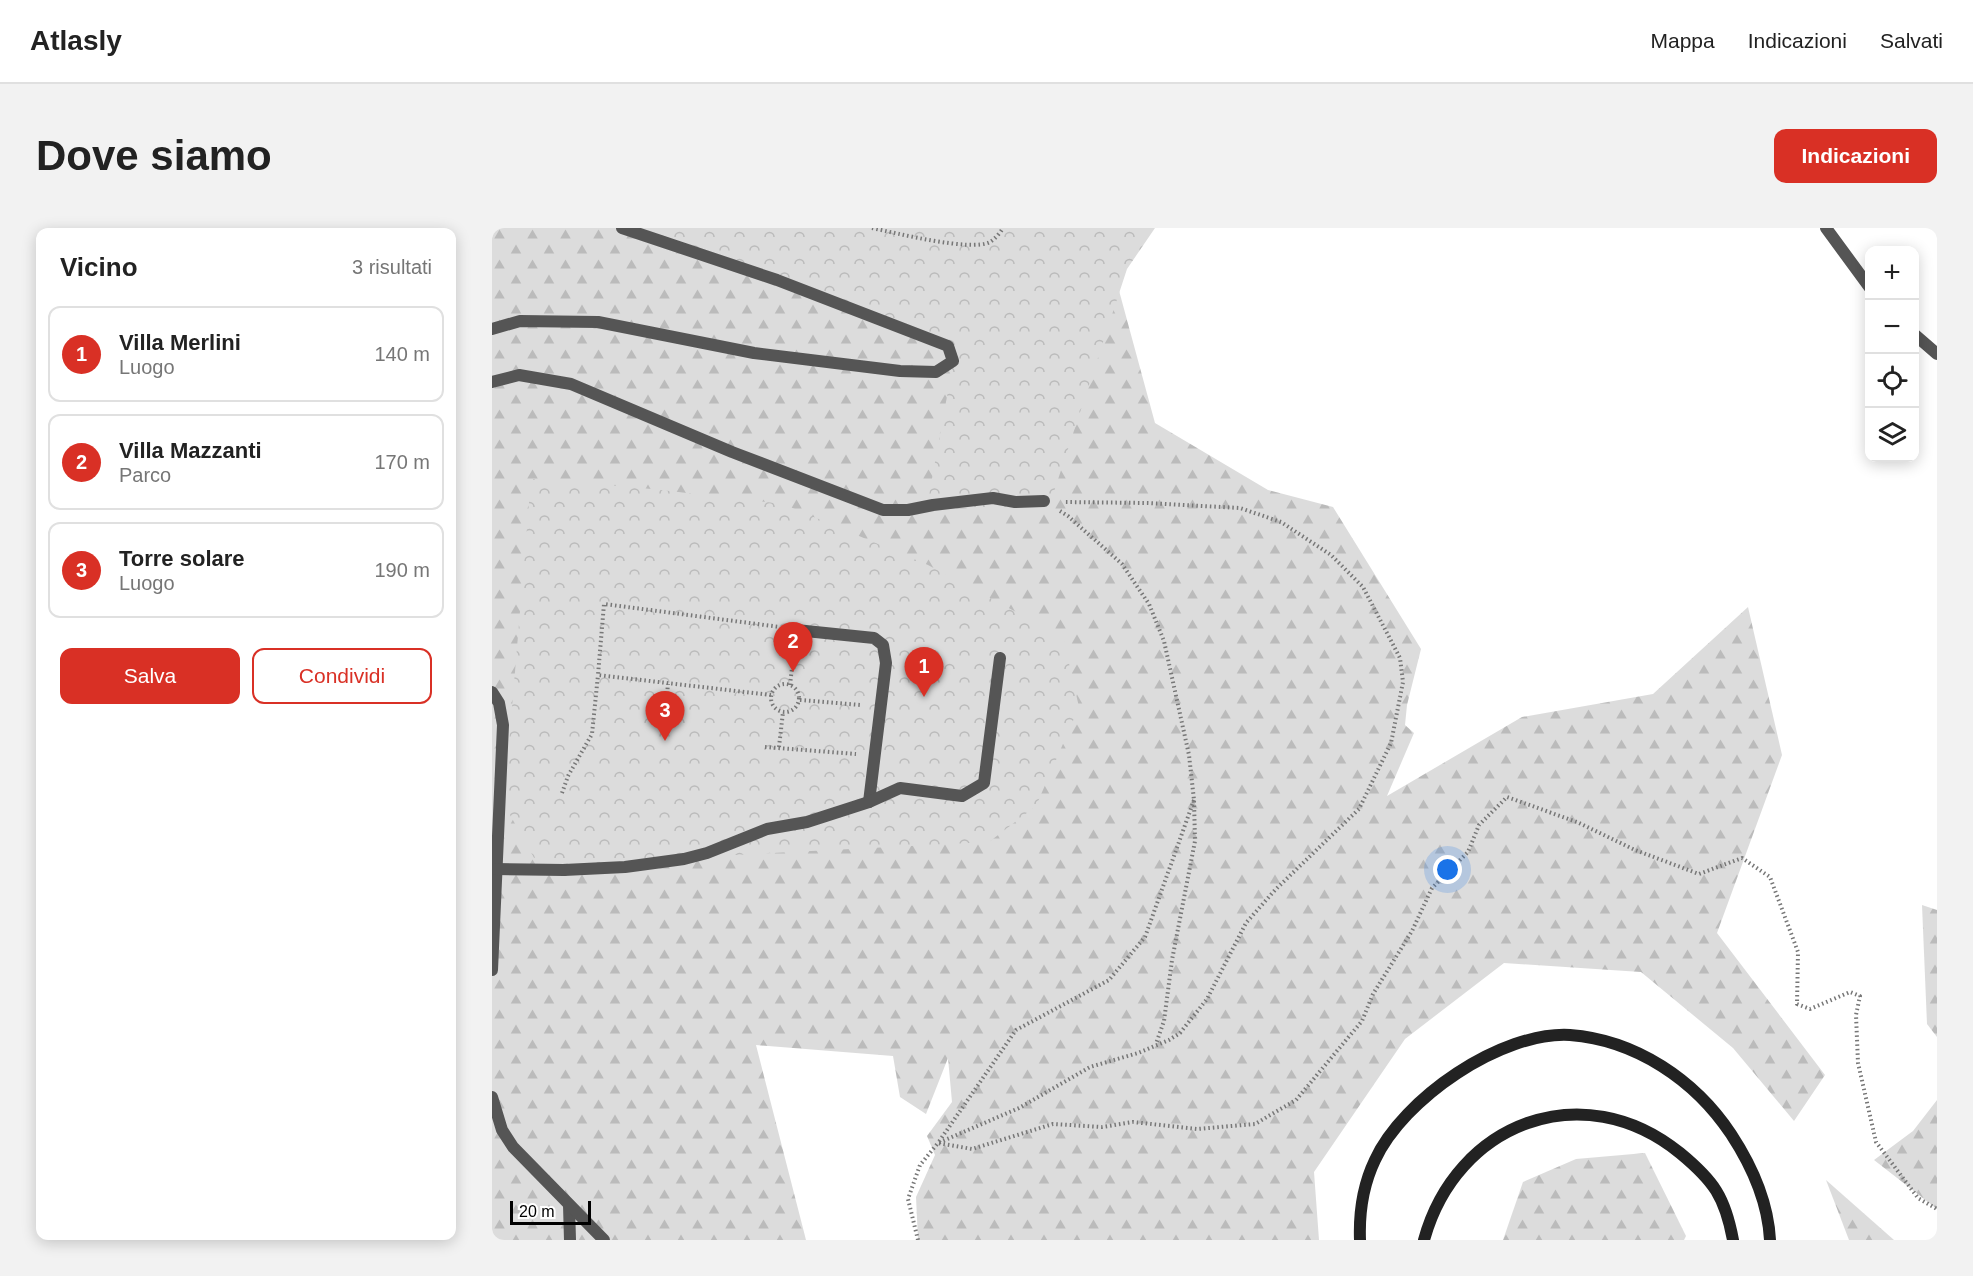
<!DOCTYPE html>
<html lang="it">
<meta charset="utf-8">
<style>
body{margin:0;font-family:Arial,sans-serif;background:#f2f2f2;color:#222}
.controls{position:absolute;right:18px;top:18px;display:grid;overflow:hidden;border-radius:12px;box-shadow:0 3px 15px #0003}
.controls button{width:54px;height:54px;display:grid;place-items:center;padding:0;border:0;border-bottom:2px solid #e0e0e0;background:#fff;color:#222;font:30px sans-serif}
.scale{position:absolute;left:18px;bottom:15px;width:81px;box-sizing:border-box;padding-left:6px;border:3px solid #000;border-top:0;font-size:16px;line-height:21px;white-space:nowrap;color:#000;-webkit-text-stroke:4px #fff;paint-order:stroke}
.you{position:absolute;left:956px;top:642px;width:21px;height:21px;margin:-15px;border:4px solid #fff;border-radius:50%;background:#1a73e8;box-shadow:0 0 0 9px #1a73e833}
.badge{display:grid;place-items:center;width:39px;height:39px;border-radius:50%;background:#d93025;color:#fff;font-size:20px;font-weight:700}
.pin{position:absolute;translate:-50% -50px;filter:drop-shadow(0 2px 3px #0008)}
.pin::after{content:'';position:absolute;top:32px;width:21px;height:18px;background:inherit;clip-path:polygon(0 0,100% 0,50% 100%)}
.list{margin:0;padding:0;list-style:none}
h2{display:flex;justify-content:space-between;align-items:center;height:78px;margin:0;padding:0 24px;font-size:26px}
h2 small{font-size:20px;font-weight:400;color:#767676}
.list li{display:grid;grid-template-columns:39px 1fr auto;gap:18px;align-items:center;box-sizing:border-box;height:96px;margin:0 12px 12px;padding:0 12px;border:2px solid #e0e0e0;border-radius:12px}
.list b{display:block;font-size:22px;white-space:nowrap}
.list p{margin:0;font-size:20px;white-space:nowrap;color:#767676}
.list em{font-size:20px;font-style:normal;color:#767676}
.actions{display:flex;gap:12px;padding:18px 24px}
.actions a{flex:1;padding:14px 0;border:2px solid #d93025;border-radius:12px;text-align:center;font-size:21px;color:#d93025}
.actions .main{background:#d93025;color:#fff}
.icon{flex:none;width:33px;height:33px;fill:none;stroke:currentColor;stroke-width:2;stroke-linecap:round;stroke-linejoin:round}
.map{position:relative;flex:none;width:1445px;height:1012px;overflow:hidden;border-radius:12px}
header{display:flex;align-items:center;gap:36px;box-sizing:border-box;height:84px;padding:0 30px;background:#fff;border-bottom:2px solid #e0e0e0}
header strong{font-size:28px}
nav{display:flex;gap:33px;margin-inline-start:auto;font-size:21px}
.intro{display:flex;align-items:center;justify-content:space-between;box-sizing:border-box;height:144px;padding:0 36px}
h1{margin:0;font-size:42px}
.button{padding:15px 27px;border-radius:12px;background:#d93025;color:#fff;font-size:21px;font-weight:700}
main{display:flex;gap:36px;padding:0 36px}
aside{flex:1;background:#fff;border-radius:12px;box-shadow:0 3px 15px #0003}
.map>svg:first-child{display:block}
</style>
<header>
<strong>Atlasly</strong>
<nav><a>Mappa</a><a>Indicazioni</a><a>Salvati</a></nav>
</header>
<div class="intro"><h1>Dove siamo</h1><a class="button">Indicazioni</a></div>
<main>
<aside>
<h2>Vicino<small>3 risultati</small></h2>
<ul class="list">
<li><span class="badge">1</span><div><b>Villa Merlini</b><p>Luogo</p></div><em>140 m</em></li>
<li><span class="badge">2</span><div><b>Villa Mazzanti</b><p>Parco</p></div><em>170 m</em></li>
<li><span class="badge">3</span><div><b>Torre solare</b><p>Luogo</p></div><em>190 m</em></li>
</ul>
<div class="actions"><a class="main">Salva</a><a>Condividi</a></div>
</aside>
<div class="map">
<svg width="1445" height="1012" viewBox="0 0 1445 1012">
<defs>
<pattern id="forest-firs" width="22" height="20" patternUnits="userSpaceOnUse" patternTransform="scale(1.5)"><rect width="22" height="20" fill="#dcdcdc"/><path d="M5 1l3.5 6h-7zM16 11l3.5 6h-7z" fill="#bbb"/></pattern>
<pattern id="park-crowns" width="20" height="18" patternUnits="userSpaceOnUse" patternTransform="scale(1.5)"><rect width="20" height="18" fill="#dcdcdc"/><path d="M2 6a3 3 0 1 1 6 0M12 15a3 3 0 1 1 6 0" fill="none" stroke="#bbb"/></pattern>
</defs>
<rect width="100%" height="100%" fill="#fff"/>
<g fill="url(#forest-firs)">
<path d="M 0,0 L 610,0 L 663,195 L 776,262 L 841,279 L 929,421 L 915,477 L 913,497 L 922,505 L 895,568 L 1030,489 L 1161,466 L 1256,379 L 1290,527 L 1225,705 L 1333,847 L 1302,893 L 1241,820 L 1149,744 L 1012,735 L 913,811 L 822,944 L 827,1012 L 426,1012 L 424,969 L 443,927 L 435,908 L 460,874 L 456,830 L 434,886 L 408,869 L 401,828 L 264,817 L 314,1012 L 0,1012 Z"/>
<path d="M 1430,677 L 1445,682 L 1445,809 L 1435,796 Z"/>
<path d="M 1445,872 L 1445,981 L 1382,932 L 1421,903 Z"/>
<path d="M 1153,925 L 1194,1008 L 1192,1012 L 1011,1012 L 1031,954 L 1084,931 Z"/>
<path d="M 1334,952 L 1402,1012 L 1357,1012 Z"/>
</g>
<g fill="url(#park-crowns)">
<path d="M 151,0 L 663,0 L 635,41 L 555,285 L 435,278 L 464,119 Z"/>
<path d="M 39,251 L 160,261 L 291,276 L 436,337 L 571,409 L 587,479 L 544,578 L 497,614 L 46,637 L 12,576 Z"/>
</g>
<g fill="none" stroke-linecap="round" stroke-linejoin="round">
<g stroke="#777" stroke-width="4" stroke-dasharray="1.5 3" stroke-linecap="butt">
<path d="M 380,0 C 404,5 479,24 498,14 C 503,11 508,5 511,0"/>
<path d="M 568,283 L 576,288 L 630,336 L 657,376 L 672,413 L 697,527 L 702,572 L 703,613 L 680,732 L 672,793 L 664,816"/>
<circle cx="293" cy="470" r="14"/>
<path d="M 298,457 L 302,422"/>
<path d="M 279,467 L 106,447 L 112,376 L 288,399"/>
<path d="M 308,472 L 369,477"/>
<path d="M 172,497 L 176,456"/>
<path d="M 273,519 L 364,526"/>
<path d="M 287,519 L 291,484"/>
<path d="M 70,565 L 76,548 L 100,506 L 106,447"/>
<path d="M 702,572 L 653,709 L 617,752 L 524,802 L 446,915 L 480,921 L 561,896 L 610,899 L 641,894 L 705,901 L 763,896 L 804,872 L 870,793 L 881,766 L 920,703 L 940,660 L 976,624 L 987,597 L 1015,569 L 1085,594 L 1143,622 L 1207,646 L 1250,630 L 1278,649 L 1306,724 L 1305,776 L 1318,781 L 1358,764 L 1368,768 L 1364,787 L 1366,835 L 1384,914 L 1426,970 L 1445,981"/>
<path d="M 426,1012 L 416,971 L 428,937 L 446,915 L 527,880 L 598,839 L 646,825 L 677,812 L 688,805 L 715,771 L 754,695 L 783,662 L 867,581 L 899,515 L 911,454 L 908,430 L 871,359 L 839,327 L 789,294 L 748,280 L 655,275 L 571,274"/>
</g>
<g stroke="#555" stroke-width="12">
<path d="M 0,101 L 28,93 L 106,94 L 262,125 L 408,143 L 444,144 L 461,133 L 456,118 L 285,52 L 130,0"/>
<path d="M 0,154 L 27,147 L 79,156 L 240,224 L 391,282 L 416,282 L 441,277 L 501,270 L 523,274 L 552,273"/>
<path d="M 304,402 L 382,410 L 391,417 L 394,435 L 377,574"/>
<path d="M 72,642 L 133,639 L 192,631 L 215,625 L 275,601 L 315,594 L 377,574 L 408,560 L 470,568 L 492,555 L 508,430"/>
<path d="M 77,977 L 78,1012"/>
</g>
<g stroke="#555" stroke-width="12">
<path d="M 1334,0 L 1378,60"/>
<path d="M 1422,106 L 1445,126"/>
<path d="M 0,464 L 7,475 L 11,497 L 0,742"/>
<path d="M 4,641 L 72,642"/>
<path d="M 0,869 L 10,902 L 21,919 L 112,1012"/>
</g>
<g stroke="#222" stroke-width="12">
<path d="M 868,1012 C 867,985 871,957 883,932 C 911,871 1009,803 1078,807 C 1144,812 1203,852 1239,906 C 1260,938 1276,973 1278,1012"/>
<path d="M 932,1012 C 964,895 1091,846 1188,925 C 1222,953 1233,969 1241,1012"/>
</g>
</g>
</svg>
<div class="controls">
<button>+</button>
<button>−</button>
<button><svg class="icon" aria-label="locate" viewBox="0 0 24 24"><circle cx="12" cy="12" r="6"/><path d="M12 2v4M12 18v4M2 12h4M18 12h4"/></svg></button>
<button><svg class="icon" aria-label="layers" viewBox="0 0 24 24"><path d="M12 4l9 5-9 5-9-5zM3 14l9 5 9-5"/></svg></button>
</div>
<div class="scale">20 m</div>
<div class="you"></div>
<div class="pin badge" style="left:432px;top:469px">1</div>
<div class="pin badge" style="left:301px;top:444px">2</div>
<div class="pin badge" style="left:173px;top:513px">3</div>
</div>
</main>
